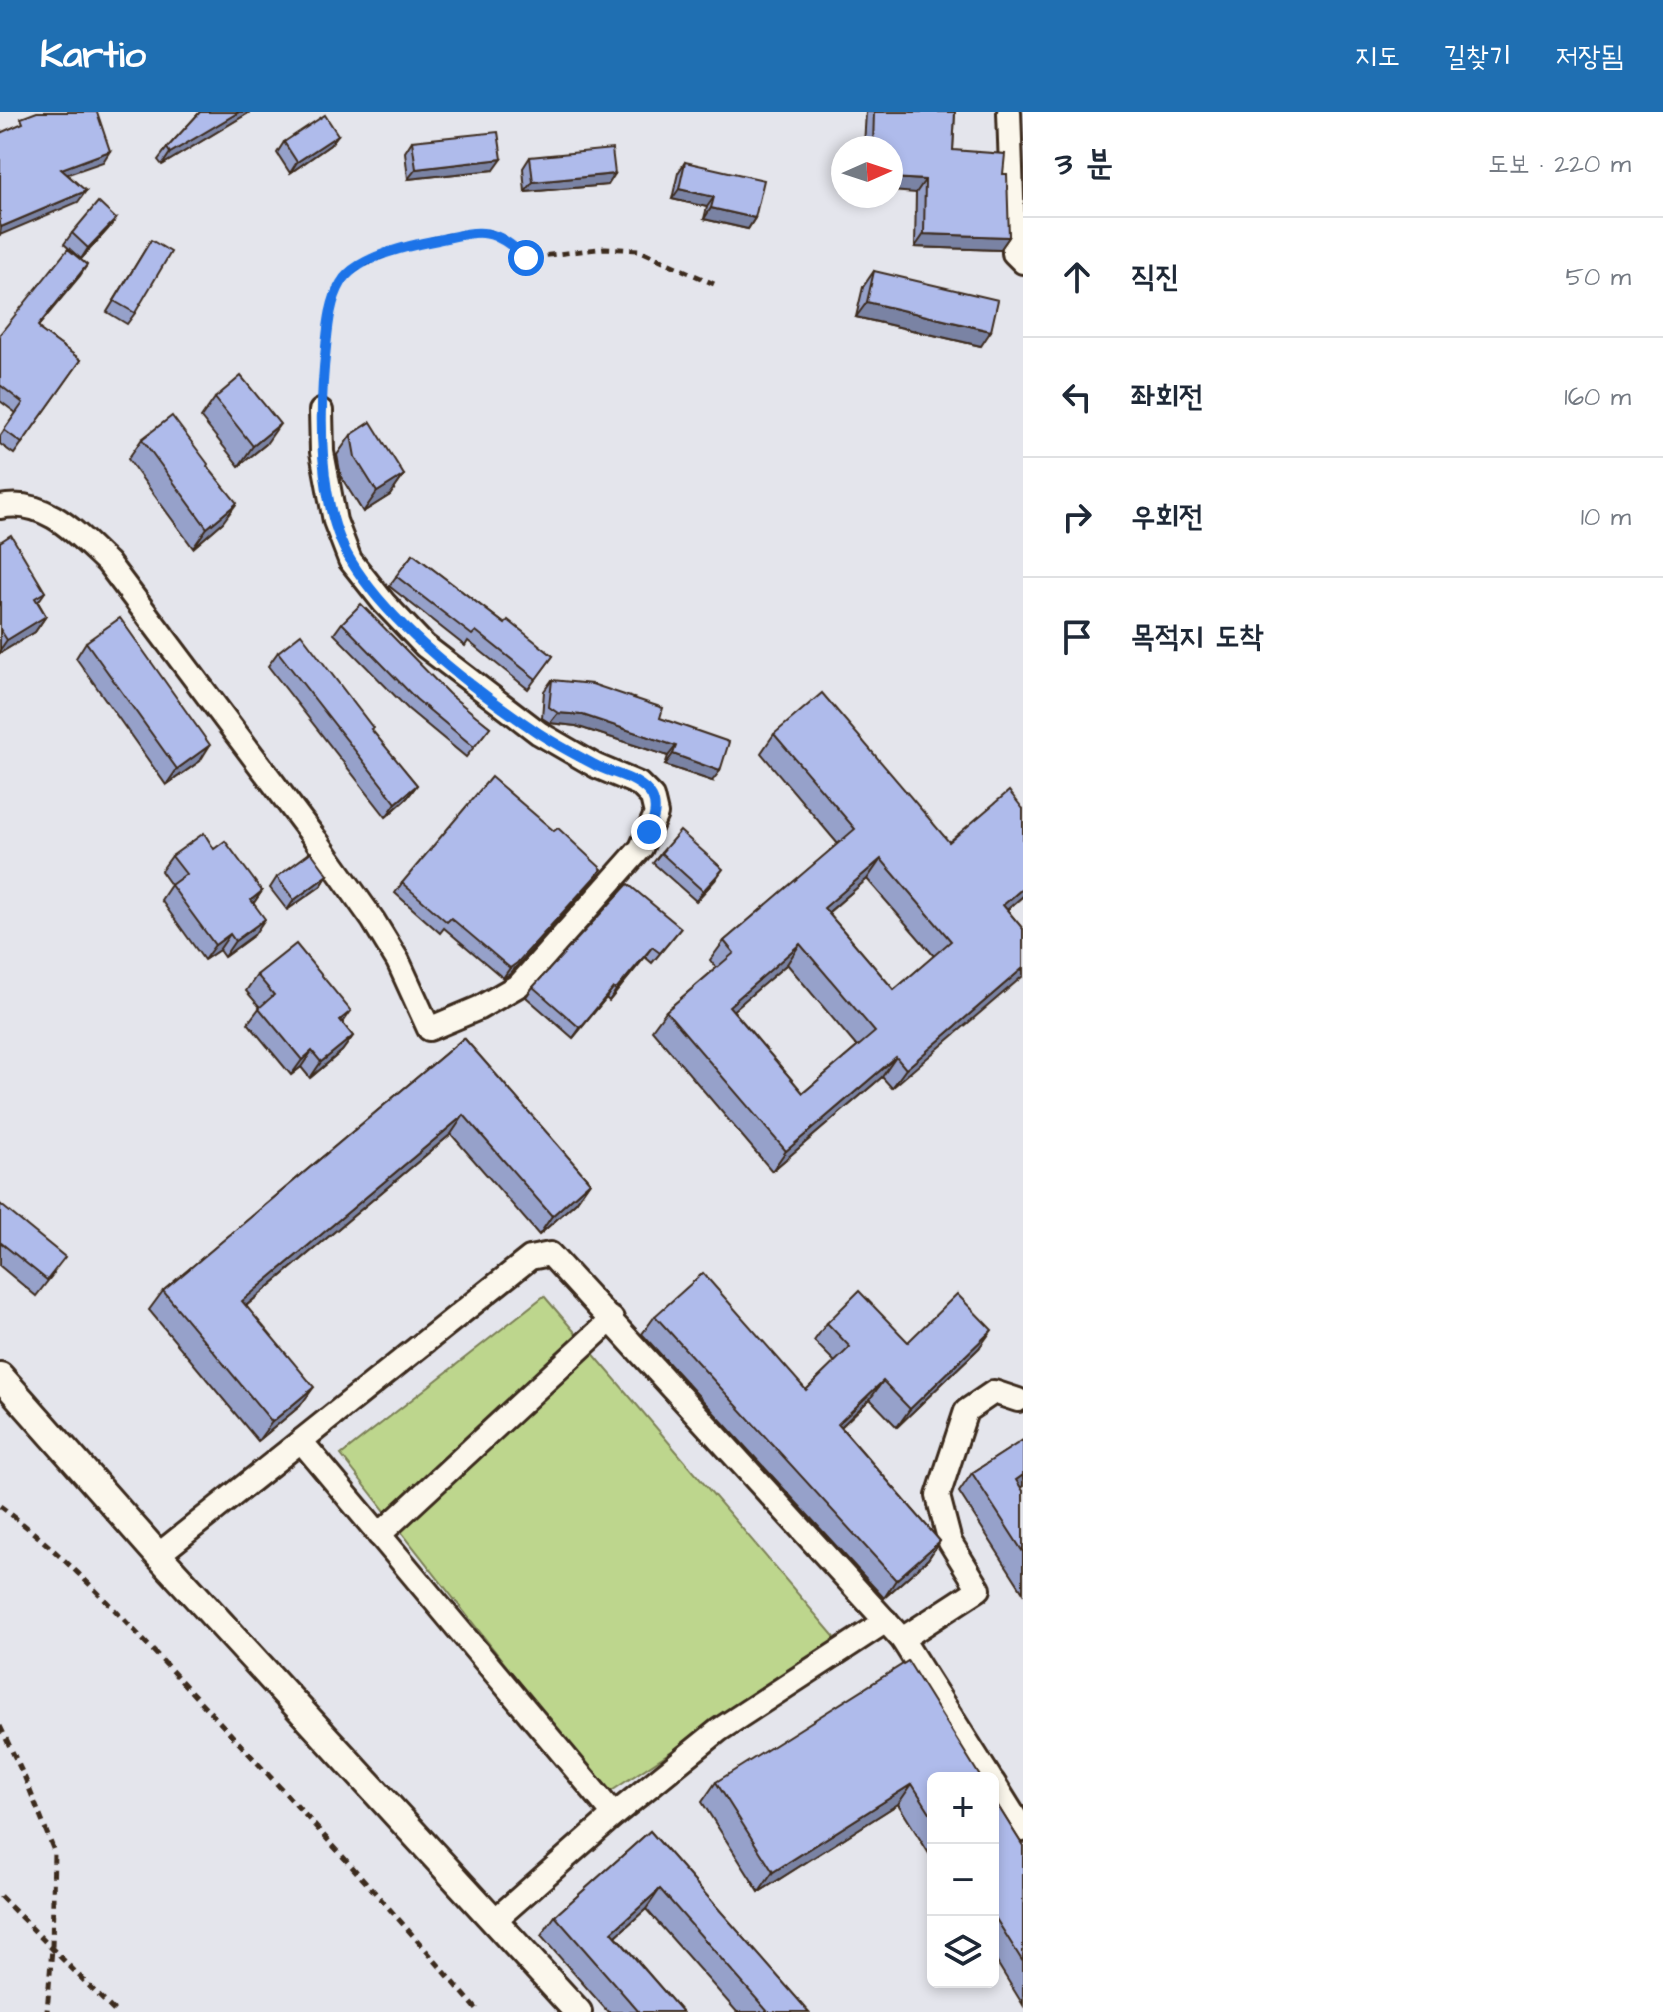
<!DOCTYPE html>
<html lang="ko">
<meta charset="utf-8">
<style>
body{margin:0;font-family:"Architects Daughter","Poor Story",sans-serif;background:#f2f2f3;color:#1f2937}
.controls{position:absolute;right:24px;bottom:24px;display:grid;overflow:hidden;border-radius:12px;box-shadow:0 4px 12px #0003}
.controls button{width:72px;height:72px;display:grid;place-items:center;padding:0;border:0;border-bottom:2px solid #e0e1e3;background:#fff;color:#1f2937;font:40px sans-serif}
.compass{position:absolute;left:831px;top:24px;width:72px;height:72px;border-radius:50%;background:#fff;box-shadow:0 4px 12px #0003;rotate:87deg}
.stop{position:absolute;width:24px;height:24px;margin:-18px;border:6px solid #1a73e8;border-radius:50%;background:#fff}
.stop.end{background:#1a73e8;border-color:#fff;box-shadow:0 2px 8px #0008}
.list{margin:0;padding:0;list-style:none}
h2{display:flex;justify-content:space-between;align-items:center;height:104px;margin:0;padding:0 32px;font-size:34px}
h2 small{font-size:26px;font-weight:400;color:#747a83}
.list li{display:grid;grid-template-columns:52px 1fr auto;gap:24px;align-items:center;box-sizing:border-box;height:120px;padding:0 32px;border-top:2px solid #e0e1e3}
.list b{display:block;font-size:30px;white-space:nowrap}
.list em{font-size:26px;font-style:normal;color:#747a83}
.icon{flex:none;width:44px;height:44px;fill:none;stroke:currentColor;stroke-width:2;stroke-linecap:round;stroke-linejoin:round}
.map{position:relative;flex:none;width:1023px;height:1900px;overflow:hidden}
header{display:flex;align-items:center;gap:48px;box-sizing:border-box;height:112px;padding:0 40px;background:#1f6fb2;color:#fff}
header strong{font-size:38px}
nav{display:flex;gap:44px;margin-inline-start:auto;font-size:28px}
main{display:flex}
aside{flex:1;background:#fff}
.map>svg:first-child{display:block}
</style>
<header>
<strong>Kartio</strong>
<nav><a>지도</a><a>길찾기</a><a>저장됨</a></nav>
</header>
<main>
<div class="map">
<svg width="1023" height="1900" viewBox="0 0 1023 1900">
<rect width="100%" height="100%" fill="#e4e5ec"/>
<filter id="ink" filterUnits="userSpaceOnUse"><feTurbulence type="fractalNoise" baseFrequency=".0125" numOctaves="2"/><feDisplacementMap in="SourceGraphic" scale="16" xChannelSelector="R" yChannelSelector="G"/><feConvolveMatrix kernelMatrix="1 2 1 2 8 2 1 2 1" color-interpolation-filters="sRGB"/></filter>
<g filter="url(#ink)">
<path fill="#bdd68d" stroke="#7c8056" stroke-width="2" d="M 544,1184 L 838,1529 L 607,1682 L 341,1343 Z"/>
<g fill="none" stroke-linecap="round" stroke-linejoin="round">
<g stroke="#3b2a1e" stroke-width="28">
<g id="minor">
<path d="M 1009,0 L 1014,141 L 1023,150"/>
<path d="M 0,395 C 45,385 78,423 108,451 L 316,728 L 373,808 L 398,849 L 429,917 L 479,896 L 519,873 L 641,736 L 656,702 L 652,685 L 639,672 L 596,654 L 539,621 L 425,534 L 384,491 L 350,448 L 335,409 L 322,340 L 321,299"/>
<path d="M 301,1329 L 614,1703"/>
<path d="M 379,1423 L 612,1207"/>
<path d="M 158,1443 L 530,1146 L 550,1142 L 902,1527 L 990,1666"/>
<path d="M 902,1527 L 979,1477 L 950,1430 L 938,1384 L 966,1299 L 994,1280 L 1018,1288"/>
<path d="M 993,1670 L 1023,1718"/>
<path d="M 495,1808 L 614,1703 L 719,1618 L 886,1509"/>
</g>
</g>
<g stroke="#3b2a1e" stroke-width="32">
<path id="tertiary" d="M 0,1264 L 158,1443 L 578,1900"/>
</g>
<g stroke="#3b2a1e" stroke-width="5" stroke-dasharray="8 6" stroke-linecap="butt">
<path d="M 322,278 C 324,253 328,188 342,169 C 359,145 455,117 485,120 C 501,121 515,135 526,146 L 605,136 L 639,138 L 714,172"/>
<path d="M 0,1394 C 73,1449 133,1517 195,1584 C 292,1687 387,1792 479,1900"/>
<path d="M 0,1614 L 25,1666 L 54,1739 L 52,1836 L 47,1900"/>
<path d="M 0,1784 L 115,1900"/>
</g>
<use href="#minor" stroke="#fbf7ec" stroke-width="22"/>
<use href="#tertiary" stroke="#fbf7ec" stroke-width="26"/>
</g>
<g fill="#96a1ca" stroke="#3b2a1e" stroke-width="2" fill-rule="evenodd">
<path d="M 200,0 L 250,0 L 162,53 L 158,48 L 167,36 Z"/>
<path d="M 866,0 L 955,0 L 953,38 L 1003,62 L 1009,125 L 1000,138 L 915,135 L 916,81 L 891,36 L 861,36 L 864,33 Z"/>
<path d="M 338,23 L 330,33 L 290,61 L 277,41 L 284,30 Z"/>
<path d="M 412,29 L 494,58 L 408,67 L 405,40 Z"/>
<path d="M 530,45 L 608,73 L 525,80 L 523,56 Z"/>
<path d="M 685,50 L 755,106 L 748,117 L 704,107 L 707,95 L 672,87 L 678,61 Z"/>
<path d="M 116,107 L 108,117 L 81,147 L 64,132 L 72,121 Z"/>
<path d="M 151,128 L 135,201 L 127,212 L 107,200 Z"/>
<path d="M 87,153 L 38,214 L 40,218 L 81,248 L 14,342 L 0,332 L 0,324 L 16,301 L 0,289 L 0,222 Z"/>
<path d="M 874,159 L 981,234 L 856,205 L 863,175 Z"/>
<path d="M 215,286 L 266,332 L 239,354 L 201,306 Z"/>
<path d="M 351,323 L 404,363 L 390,383 L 363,400 L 341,365 L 337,343 Z"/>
<path d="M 142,327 L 207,354 L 223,410 L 193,436 L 128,347 Z"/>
<path d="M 0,430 L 45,480 L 38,490 L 46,504 L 35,520 L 0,541 Z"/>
<path d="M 413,442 L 505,512 L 553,544 L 528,577 L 468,529 L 465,534 L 389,474 Z"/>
<path d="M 342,511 L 490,615 L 466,645 L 408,597 L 334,522 Z"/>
<path d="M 86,530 L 200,649 L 166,673 L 76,546 Z"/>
<path d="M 278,540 L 371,618 L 417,673 L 407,686 L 386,705 L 268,554 Z"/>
<path d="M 552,568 L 660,606 L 712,669 L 665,653 L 668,644 L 576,614 L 550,611 L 542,606 L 544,579 Z"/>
<path d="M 774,622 L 949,730 L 1023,697 L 1023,784 L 1007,798 L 1023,817 L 892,976 L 882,965 L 772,1059 L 652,918 L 666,899 L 716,856 L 710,848 L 724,829 L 838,732 L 761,641 ZM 867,767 L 934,844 L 894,878 L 828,801 ZM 787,852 L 857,935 L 803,981 L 733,898 Z"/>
<path d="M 214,737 L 262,779 L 253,792 L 254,823 L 224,845 L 219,838 L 204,848 L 161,788 L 171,773 L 161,759 L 172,744 Z"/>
<path d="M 661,741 L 715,768 L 696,789 L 653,751 Z"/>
<path d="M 328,763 L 321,774 L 287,798 L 270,776 L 277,765 Z"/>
<path d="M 594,767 L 510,862 L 503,866 L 444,816 L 440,821 L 395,781 L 402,771 Z"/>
<path d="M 681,816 L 652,851 L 645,845 L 609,889 L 606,886 L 573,926 L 526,885 L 533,875 Z"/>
<path d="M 257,863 L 342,911 L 353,924 L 342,939 L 310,966 L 301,955 L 291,963 L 248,911 L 260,895 L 246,879 Z"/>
<path d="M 464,926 L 590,1070 L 576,1090 L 539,1123 L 451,1022 L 246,1194 L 300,1294 L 258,1329 L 149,1198 L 163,1179 Z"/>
<path d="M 0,1092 L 54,1161 L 36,1184 L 0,1154 Z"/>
<path d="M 655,1204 L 806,1278 L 835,1250 L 814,1229 L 827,1211 L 908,1230 L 979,1236 L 897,1315 L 870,1287 L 841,1315 L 940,1429 L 928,1447 L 884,1486 L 642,1222 Z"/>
<path d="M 1023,1328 L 1023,1374 L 1020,1375 L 1023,1379 L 1023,1480 L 959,1380 L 972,1361 Z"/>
<path d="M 933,1666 L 933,1748 L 898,1692 L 759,1780 L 702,1690 L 716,1670 Z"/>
<path d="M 993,1686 L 1023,1734 L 1023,1893 L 993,1844 Z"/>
<path d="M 650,1719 L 809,1900 L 737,1900 L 646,1797 L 616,1824 L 682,1900 L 608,1900 L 541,1824 L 555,1804 Z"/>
</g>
<g fill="#7a83a4" stroke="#3b2a1e" stroke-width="2">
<path d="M 239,0 L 250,0 L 162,53 L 170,41 Z"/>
<path d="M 338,23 L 330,33 L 290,61 L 297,50 Z"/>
<path d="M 110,39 L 103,50 L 54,67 L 61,57 Z"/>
<path d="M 502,47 L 494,58 L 408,67 L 416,57 Z"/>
<path d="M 615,62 L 608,73 L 525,80 L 533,70 Z"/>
<path d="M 891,66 L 925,68 L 916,81 L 891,79 Z"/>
<path d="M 679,77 L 714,85 L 707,95 L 672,87 Z"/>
<path d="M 86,79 L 78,90 L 0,123 L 1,115 Z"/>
<path d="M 711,96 L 755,106 L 748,117 L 704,107 Z"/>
<path d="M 116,107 L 108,117 L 81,147 L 88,136 Z"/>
<path d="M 924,122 L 1009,125 L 1000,138 L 915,135 Z"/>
<path d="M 87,153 L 80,164 L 30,224 L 38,214 Z"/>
<path d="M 867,190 L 991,219 L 981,234 L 856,205 Z"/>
<path d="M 280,312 L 266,332 L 239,354 L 253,334 Z"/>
<path d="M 404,363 L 390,383 L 363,400 L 377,380 Z"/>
<path d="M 237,391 L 223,410 L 193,436 L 207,416 Z"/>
<path d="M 46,504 L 35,520 L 0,541 L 0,538 L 7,528 Z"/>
<path d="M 558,601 L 583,603 L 676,634 L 668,644 L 576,614 L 550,611 Z"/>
<path d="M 210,633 L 200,649 L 166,673 L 177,657 Z"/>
<path d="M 673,642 L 720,659 L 712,669 L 665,653 Z"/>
<path d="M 417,673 L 407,686 L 386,705 L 396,691 Z"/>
<path d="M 881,747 L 867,767 L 810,816 L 824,796 Z"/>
<path d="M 602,757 L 594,767 L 510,862 L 503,866 L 510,856 Z"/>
<path d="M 723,757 L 715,768 L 696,789 L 703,779 Z"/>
<path d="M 328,763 L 321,774 L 287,798 L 294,788 Z"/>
<path d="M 1023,776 L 1023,784 L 989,813 L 1003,793 Z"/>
<path d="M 262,779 L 251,795 L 251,788 Z"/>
<path d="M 265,807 L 254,823 L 224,845 L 235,829 Z"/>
<path d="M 230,822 L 219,838 L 204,848 L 215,833 Z"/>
<path d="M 800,832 L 787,852 L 715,914 L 729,894 Z"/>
<path d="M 652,835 L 645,845 L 609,889 L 616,878 Z"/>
<path d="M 1023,856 L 1023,864 L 892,976 L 906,957 Z"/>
<path d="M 613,876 L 606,886 L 573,926 L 580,916 Z"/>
<path d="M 351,899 L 340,915 L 340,908 Z"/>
<path d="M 353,924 L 342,939 L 310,966 L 321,950 Z"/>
<path d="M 312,939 L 301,955 L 291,963 L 302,948 Z"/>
<path d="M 896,945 L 882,965 L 772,1059 L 786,1039 Z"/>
<path d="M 464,1003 L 451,1022 L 229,1208 L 242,1189 Z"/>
<path d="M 590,1070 L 576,1090 L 539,1123 L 552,1104 Z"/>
<path d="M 992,1218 L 979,1236 L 897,1315 L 910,1297 Z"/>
<path d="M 883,1269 L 870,1287 L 825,1330 L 838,1312 Z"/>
<path d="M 314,1275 L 300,1294 L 258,1329 L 272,1310 Z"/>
<path d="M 1023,1363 L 1023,1374 L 1002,1387 L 1016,1368 Z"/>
<path d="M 940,1429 L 928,1447 L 884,1486 L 896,1468 Z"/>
<path d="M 912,1672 L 898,1692 L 759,1780 L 773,1760 Z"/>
<path d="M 660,1777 L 646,1797 L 598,1840 L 612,1820 Z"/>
</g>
<g fill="#afbbeb" stroke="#3b2a1e" stroke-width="2" fill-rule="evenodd">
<path d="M 37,0 L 97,0 L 110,39 L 61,57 L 86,79 L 1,115 L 0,112 L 0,21 L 23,11 L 21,6 Z"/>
<path d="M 200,0 L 239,0 L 170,41 L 167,36 Z"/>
<path d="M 874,0 L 955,0 L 953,38 L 1005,42 L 1003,62 L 1007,62 L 1009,125 L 924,122 L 925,68 L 891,66 L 891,36 L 863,36 L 863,33 L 873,34 Z"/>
<path d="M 325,3 L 338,23 L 297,50 L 284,30 Z"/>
<path d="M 498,20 L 502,47 L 416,57 L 412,29 Z"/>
<path d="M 612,37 L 615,62 L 533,70 L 530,45 Z"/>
<path d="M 685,50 L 764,68 L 755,106 L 711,96 L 714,85 L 679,77 Z"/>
<path d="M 98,90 L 116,107 L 88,136 L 72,121 Z"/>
<path d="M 151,128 L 171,140 L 135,201 L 114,189 Z"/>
<path d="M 68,137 L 87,153 L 38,214 L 41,217 L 40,218 L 81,248 L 22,331 L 4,318 L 23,291 L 0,273 L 0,222 Z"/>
<path d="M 874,159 L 998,188 L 991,219 L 867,190 Z"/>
<path d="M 241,264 L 280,312 L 253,334 L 215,286 Z"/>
<path d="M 172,304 L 208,352 L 207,354 L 237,391 L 207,416 L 142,327 Z"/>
<path d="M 371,310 L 404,363 L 377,380 L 355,345 L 351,323 Z"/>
<path d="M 11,423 L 45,480 L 35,486 L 46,504 L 7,528 L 0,517 L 0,430 Z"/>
<path d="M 413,442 L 505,512 L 508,508 L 553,544 L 536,567 L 476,519 L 472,523 L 396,464 Z"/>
<path d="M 361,492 L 449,582 L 490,615 L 474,635 L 416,587 L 342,511 Z"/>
<path d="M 120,506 L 210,633 L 177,657 L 86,530 Z"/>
<path d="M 301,522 L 373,616 L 371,617 L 417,673 L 396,691 L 278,540 Z"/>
<path d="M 552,568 L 592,572 L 663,596 L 660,606 L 729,630 L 720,659 L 673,642 L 676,634 L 583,603 L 558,601 L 549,595 Z"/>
<path d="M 822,581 L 949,730 L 1009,679 L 1023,697 L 1023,776 L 1003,793 L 1023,817 L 1023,856 L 906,957 L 896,945 L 786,1039 L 666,899 L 734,841 L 724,829 L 855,717 L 774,622 ZM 881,747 L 951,829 L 894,878 L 824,796 ZM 800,832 L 875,920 L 803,981 L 729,894 Z"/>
<path d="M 491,665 L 554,719 L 558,716 L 602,757 L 517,851 L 510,856 L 451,806 L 447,810 L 402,771 Z"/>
<path d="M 680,719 L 723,757 L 703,779 L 661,741 Z"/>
<path d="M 204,721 L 214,737 L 225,729 L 262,779 L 251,788 L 265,807 L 235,829 L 230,822 L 215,833 L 171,773 L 186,762 L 172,744 Z"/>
<path d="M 311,740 L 328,763 L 294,788 L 277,765 Z"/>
<path d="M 628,772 L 681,816 L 660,841 L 652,835 L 616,878 L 613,876 L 580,916 L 533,875 Z"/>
<path d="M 296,832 L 351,899 L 340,908 L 353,924 L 321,950 L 312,939 L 302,948 L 259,896 L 274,883 L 257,863 Z"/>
<path d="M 464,926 L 590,1070 L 552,1104 L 464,1003 L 242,1189 L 314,1275 L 272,1310 L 163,1179 Z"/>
<path d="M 0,1092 L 65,1145 L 47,1168 L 0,1130 Z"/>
<path d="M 703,1161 L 806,1278 L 850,1235 L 827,1211 L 859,1179 L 908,1230 L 957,1182 L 992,1218 L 910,1297 L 883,1269 L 838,1312 L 940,1429 L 896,1468 L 655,1204 Z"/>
<path d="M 1023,1328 L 1023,1363 L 1016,1368 L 1023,1379 L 1023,1440 L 972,1361 Z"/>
<path d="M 908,1549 L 981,1666 L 933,1666 L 933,1705 L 912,1672 L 773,1760 L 716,1670 Z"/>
<path d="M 993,1686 L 1023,1734 L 1023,1850 L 993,1802 Z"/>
<path d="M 650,1719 L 809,1900 L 768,1900 L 660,1777 L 612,1820 L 682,1900 L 639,1900 L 555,1804 Z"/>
</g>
</g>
<g fill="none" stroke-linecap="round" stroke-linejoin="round" filter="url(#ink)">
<path stroke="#1a73e8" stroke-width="10" d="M 526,146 C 492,114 481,118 438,128 C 411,133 355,145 341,171 C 330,189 328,215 326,235 C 319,298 317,394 351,449 C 392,516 473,577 537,620 C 555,632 576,643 595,653 C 612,662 642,666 652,685 C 658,697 653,709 649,720"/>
</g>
</svg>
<div class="controls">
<button>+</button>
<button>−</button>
<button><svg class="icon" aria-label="layers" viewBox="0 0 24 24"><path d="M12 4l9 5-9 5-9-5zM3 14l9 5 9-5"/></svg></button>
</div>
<svg class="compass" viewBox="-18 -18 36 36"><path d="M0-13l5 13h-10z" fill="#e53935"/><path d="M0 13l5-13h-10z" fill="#747a83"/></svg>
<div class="stop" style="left:526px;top:146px"></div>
<div class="stop end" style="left:649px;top:720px"></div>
</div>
<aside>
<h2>3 분<small>도보 · 220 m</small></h2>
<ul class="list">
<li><svg class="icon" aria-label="ahead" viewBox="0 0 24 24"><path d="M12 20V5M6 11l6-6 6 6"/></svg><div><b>직진</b></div><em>50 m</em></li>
<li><svg class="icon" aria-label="left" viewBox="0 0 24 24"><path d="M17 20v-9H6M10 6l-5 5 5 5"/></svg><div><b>좌회전</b></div><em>160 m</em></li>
<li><svg class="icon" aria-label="right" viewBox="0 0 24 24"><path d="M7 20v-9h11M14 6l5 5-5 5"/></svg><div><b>우회전</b></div><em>10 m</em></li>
<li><svg class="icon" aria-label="arrive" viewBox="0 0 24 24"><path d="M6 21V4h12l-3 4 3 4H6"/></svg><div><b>목적지 도착</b></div></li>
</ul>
</aside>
</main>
